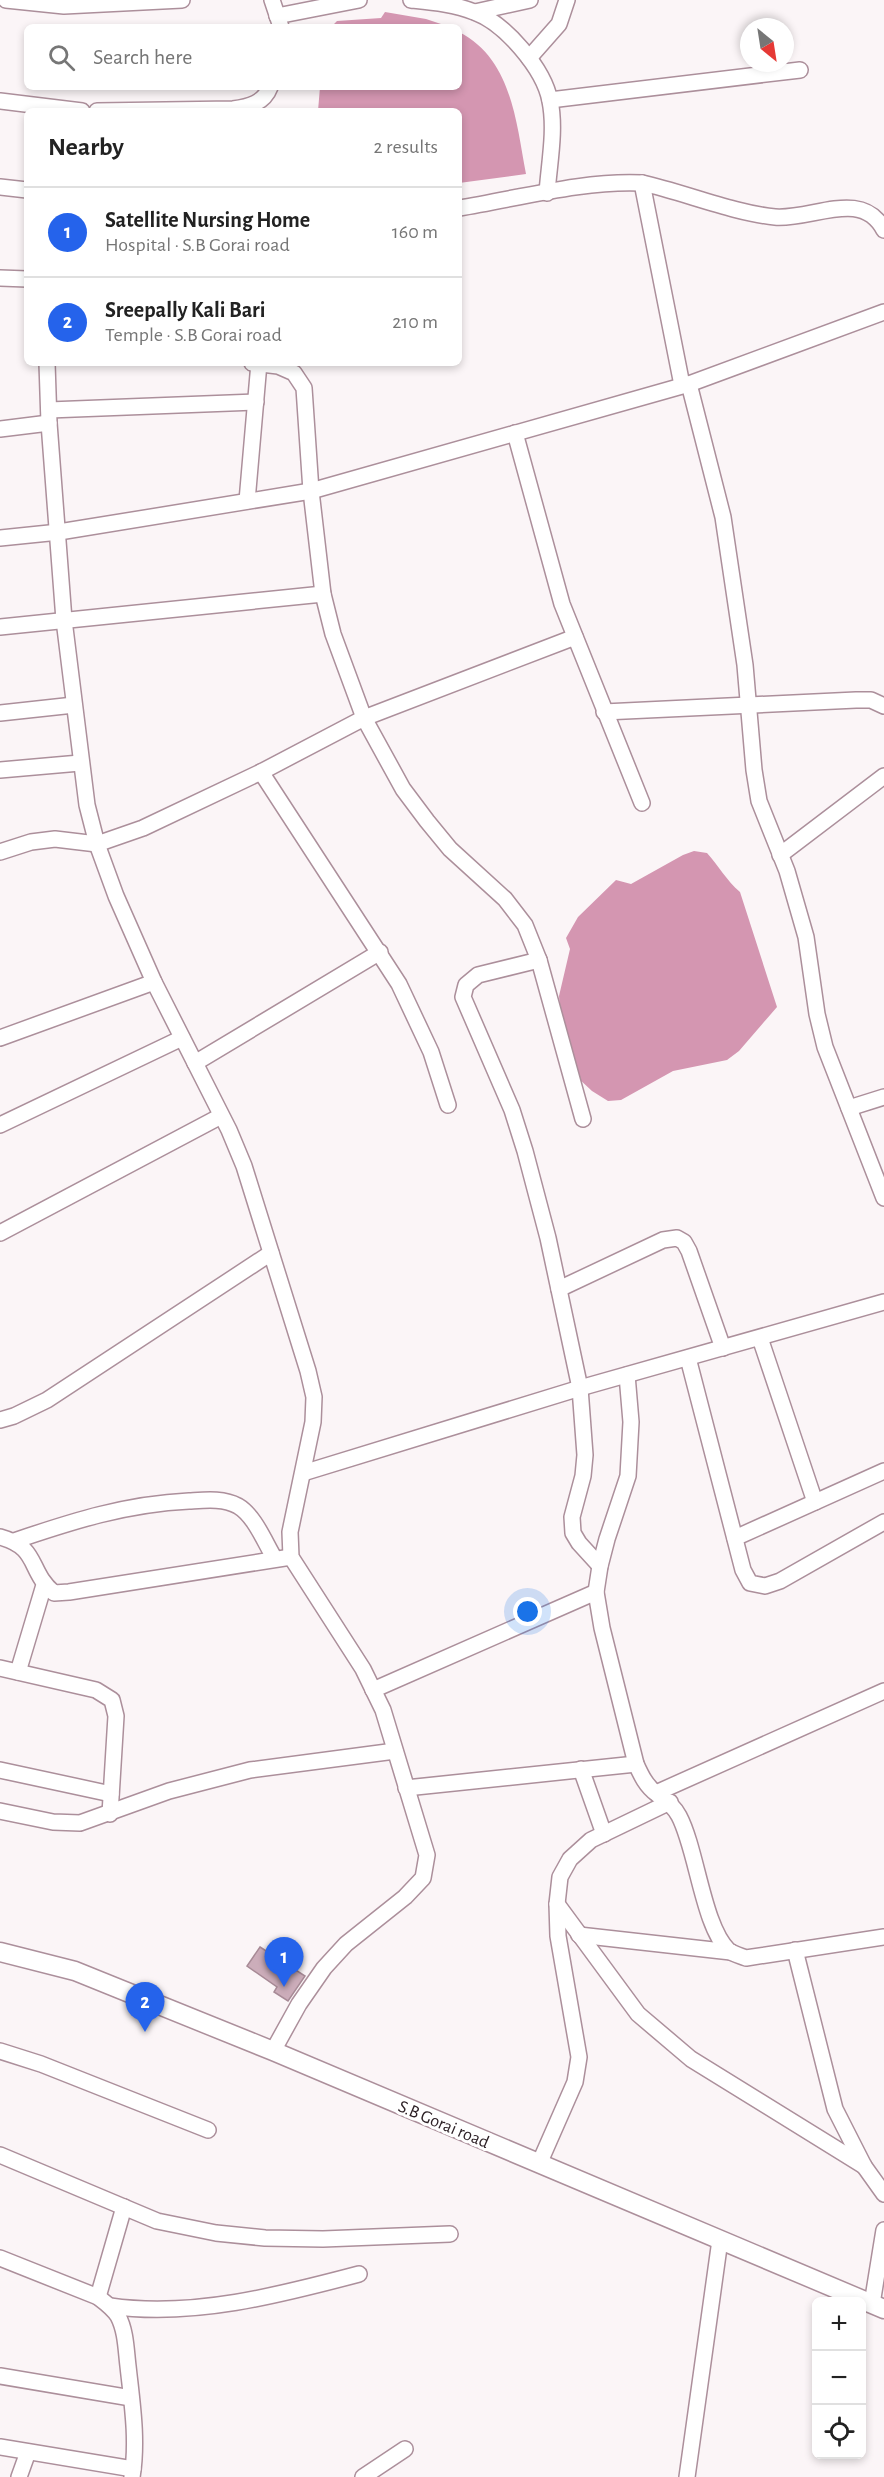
<!DOCTYPE html>
<meta charset="utf-8">
<style>
body{margin:0;font-family:"Alegreya Sans",sans-serif;background:#f2f2f2;color:#222}
.controls{position:absolute;right:18px;bottom:18px;display:grid;overflow:hidden;border-radius:9px;box-shadow:0 3px 9px #0003}
.controls button{width:54px;height:54px;display:grid;place-items:center;padding:0;border:0;border-bottom:2px solid #e0e0e0;background:#fff;color:#222;font:30px sans-serif}
.compass{position:absolute;left:740px;top:18px;width:54px;height:54px;border-radius:50%;background:#fff;box-shadow:0 3px 9px #0003;rotate:150deg}
.you{position:absolute;left:528px;top:1612px;width:21px;height:21px;margin:-15px;border:4px solid #fff;border-radius:50%;background:#1a73e8;box-shadow:0 0 0 9px #1a73e833}
.badge{display:grid;place-items:center;width:39px;height:39px;border-radius:50%;background:#2563eb;color:#fff;font-size:20px;font-weight:700}
.pin{position:absolute;translate:-50% -50px;filter:drop-shadow(0 2px 3px #0008)}
.pin::after{content:'';position:absolute;top:32px;width:21px;height:18px;background:inherit;clip-path:polygon(0 0,100% 0,50% 100%)}
.list{margin:0;padding:0;list-style:none}
h2{display:flex;justify-content:space-between;align-items:center;height:78px;margin:0;padding:0 24px;font-size:26px}
h2 small{font-size:20px;font-weight:400;color:#767676}
.list li{display:grid;grid-template-columns:39px 1fr auto;gap:18px;align-items:center;box-sizing:border-box;height:90px;padding:0 24px;border-top:2px solid #e0e0e0}
.list b{display:block;font-size:22px;white-space:nowrap}
.list p{margin:0;font-size:20px;white-space:nowrap;color:#767676}
.list em{font-size:20px;font-style:normal;color:#767676}
.icon{flex:none;width:33px;height:33px;fill:none;stroke:currentColor;stroke-width:2;stroke-linecap:round;stroke-linejoin:round}
.map{position:relative;flex:none;width:884px;height:2477px;overflow:hidden}
.search{position:absolute;background:#fff;box-shadow:0 3px 9px #0003;left:24px;top:24px;width:438px;height:66px;display:flex;align-items:center;gap:15px;box-sizing:border-box;padding:0 21px;border-radius:9px;color:#767676;font-size:22px}
.panel{position:absolute;background:#fff;box-shadow:0 3px 9px #0003;left:24px;top:108px;width:438px;height:258px;border-radius:9px}
.map>svg:first-child{display:block}
</style>
<div class="map">
<svg width="884" height="2477" viewBox="0 0 884 2477">
<rect width="100%" height="100%" fill="#fbf5f7"/>
<g fill="#d496b1">
<path d="M 385,12 L 426,19 L 450,27 L 331,27 L 337,21 L 381,18 Z"/>
<path d="M 459,32 C 512,59 516,122 526,174 L 459,183 L 459,111 L 318,111 L 320,87 L 459,87 Z"/>
<path d="M 694,851 L 707,853 C 719,866 726,880 740,892 L 777,1007 L 739,1051 L 727,1060 L 673,1071 L 621,1100 L 608,1101 L 592,1091 L 577,1077 L 561,1022 L 559,996 L 570,949 L 566,938 L 578,917 L 616,880 L 631,884 L 683,855 Z"/>
</g>
<path fill="#ccadba" stroke="#a78a96" stroke-width="1.5" d="M 260,1947 L 305,1976 L 288,2001 L 274,1992 L 277,1987 L 247,1966 Z"/>
<g fill="none" stroke-linecap="round" stroke-linejoin="round">
<g stroke="#ac8f9b" stroke-width="18">
<g id="minor">
<path d="M 6,0 L 64,6 L 182,0"/>
<path d="M 272,0 L 281,27"/>
<path d="M 411,0 C 431,2 455,4 474,12 C 505,23 544,69 550,101 C 556,130 549,164 547,193"/>
<path d="M 475,12 L 530,0"/>
<path d="M 277,16 L 359,0"/>
<path d="M 529,58 L 559,24 L 567,0"/>
<path d="M 550,100 L 800,70"/>
<path d="M 0,101 L 82,111"/>
<path d="M 97,111 L 233,109 C 249,107 264,103 270,87"/>
<path d="M 642,183 L 682,385"/>
<path d="M 0,187 L 27,190"/>
<path d="M 459,208 C 516,199 584,180 642,183 C 683,192 734,213 775,217 C 813,220 862,188 884,230"/>
<path d="M 0,278 L 27,279"/>
<path d="M 47,363 L 49,423 L 64,620 L 87,805 L 97,844 L 116,896 L 154,982 L 229,1130 L 244,1166 L 308,1371 L 314,1397 L 313,1422 L 290,1532 L 291,1557 L 363,1669 L 383,1710 L 427,1855 L 423,1878 L 405,1897 L 346,1944 L 324,1968 L 299,2004 L 273,2051"/>
<path d="M 252,363 L 278,366 L 294,373 L 304,388 L 311,491 L 323,594 L 333,634 L 364,718 L 403,789 L 427,821 L 450,849 L 505,899 L 525,925 L 539,960 L 583,1119"/>
<path d="M 689,384 L 723,517 L 745,665 L 754,770 L 759,801 L 787,871 L 806,937 L 817,1014 L 825,1047 L 884,1198"/>
<path d="M 49,410 L 256,402"/>
<path d="M 0,429 L 49,423"/>
<path d="M 515,433 L 562,604 L 642,803"/>
<path d="M 247,501 L 259,363"/>
<path d="M 0,538 L 59,532 L 311,491 L 689,384 L 884,312"/>
<path d="M 0,627 L 323,594"/>
<path d="M 604,712 L 856,700 L 871,700 L 884,706"/>
<path d="M 0,713 L 74,705"/>
<path d="M 0,770 L 80,763"/>
<path d="M 261,772 L 399,984 L 431,1052 L 448,1105"/>
<path d="M 0,852 L 31,842 L 55,839 L 97,844 L 143,828 L 261,772 L 364,718 L 575,637"/>
<path d="M 780,855 L 884,776"/>
<path d="M 539,960 L 478,975 L 466,985 L 463,997 L 512,1110 L 525,1151 L 548,1238 L 580,1388 L 585,1455 L 583,1476 L 572,1517 L 573,1533 L 579,1543 L 600,1566"/>
<path d="M 0,1038 L 154,982"/>
<path d="M 195,1063 L 380,952"/>
<path d="M 849,1108 L 884,1097"/>
<path d="M 0,1125 L 182,1038"/>
<path d="M 0,1233 L 221,1116"/>
<path d="M 559,1289 L 663,1240 L 677,1238 L 684,1242 L 689,1251 L 723,1348"/>
<path d="M 760,1338 L 815,1502"/>
<path d="M 688,1358 L 743,1570 L 750,1583 L 765,1586 L 780,1581 L 884,1522"/>
<path d="M 627,1375 L 631,1422 L 628,1476 L 607,1539 L 600,1566 L 596,1592 L 602,1628 L 636,1764 C 641,1775 646,1786 657,1794 C 666,1801 673,1805 679,1816 C 697,1850 703,1927 729,1951 C 734,1954 741,1956 746,1958 L 884,1937"/>
<path d="M 0,1420 L 14,1416 L 47,1400 L 271,1253"/>
<path d="M 303,1473 L 580,1388 L 884,1302"/>
<path d="M 0,1537 C 40,1548 27,1570 54,1593 L 69,1592 L 291,1557"/>
<path d="M 735,1538 L 884,1471"/>
<path d="M 14,1541 C 73,1521 126,1504 189,1501 C 206,1500 223,1498 238,1506 C 255,1516 265,1543 275,1559"/>
<path d="M 0,1668 L 96,1690 L 112,1700 L 116,1716 L 110,1814"/>
<path d="M 18,1672 L 44,1585"/>
<path d="M 373,1690 L 596,1592"/>
<path d="M 581,1769 L 604,1834"/>
<path d="M 0,1770 L 111,1794"/>
<path d="M 406,1788 L 636,1764"/>
<path d="M 656,1793 L 884,1691"/>
<path d="M 0,1811 L 53,1822 L 80,1823 L 169,1791 L 250,1770 L 395,1751"/>
<path d="M 557,1904 L 638,2014 L 691,2059 L 864,2166"/>
<path d="M 579,1935 L 731,1952"/>
<path d="M 795,1950 L 835,2109 L 864,2166 L 884,2194"/>
<path d="M 0,2051 L 41,2064 L 208,2130"/>
<path d="M 0,2155 L 157,2221 L 216,2233 L 265,2238 L 323,2239 L 450,2234"/>
<path d="M 539,2164 L 575,2082 L 579,2057 L 558,1936 L 557,1904 L 560,1877 L 570,1859 L 591,1840 L 670,1802"/>
<path d="M 0,2258 L 98,2297 C 106,2303 113,2308 118,2316 C 126,2331 126,2350 128,2366 C 132,2403 138,2440 132,2477"/>
<path d="M 98,2297 L 124,2207"/>
<path d="M 872,2304 L 884,2230"/>
<path d="M 110,2306 C 192,2318 280,2295 359,2274"/>
<path d="M 0,2376 L 131,2398"/>
<path d="M 0,2447 L 133,2469"/>
<path d="M 19,2477 L 28,2452"/>
<path d="M 363,2477 L 405,2449"/>
<path d="M 687,2477 L 720,2240"/>
</g>
</g>
<g stroke="#ac8f9b" stroke-width="21">
<path id="tertiary" d="M 0,1952 L 75,1971 L 273,2051 L 884,2309"/>
</g>
<use href="#minor" stroke="#fff" stroke-width="15"/>
<use href="#tertiary" stroke="#fff" stroke-width="18"/>
</g>
<g text-anchor="middle" stroke-width="6" stroke-linejoin="round" paint-order="stroke">
<g font-size="18" fill="#2d2126" stroke="#fff">
<text transform="translate(444 2124) rotate(23)" y="6">S.B Gorai road</text>
</g>
</g>
</svg>
<div class="controls">
<button>+</button>
<button>−</button>
<button><svg class="icon" aria-label="locate" viewBox="0 0 24 24"><circle cx="12" cy="12" r="6"/><path d="M12 2v4M12 18v4M2 12h4M18 12h4"/></svg></button>
</div>
<svg class="compass" viewBox="-18 -18 36 36"><path d="M0-13l5 13h-10z" fill="#e53935"/><path d="M0 13l5-13h-10z" fill="#767676"/></svg>
<div class="you"></div>
<div class="pin badge" style="left:284px;top:1987px">1</div>
<div class="pin badge" style="left:145px;top:2032px">2</div>
<div class="search"><svg class="icon" aria-label="search" viewBox="0 0 24 24"><circle cx="10" cy="10" r="6"/><path d="M15 15l6 6"/></svg>Search here</div>
<section class="panel">
<h2>Nearby<small>2 results</small></h2>
<ul class="list">
<li><span class="badge">1</span><div><b>Satellite Nursing Home</b><p>Hospital · S.B Gorai road</p></div><em>160 m</em></li>
<li><span class="badge">2</span><div><b>Sreepally Kali Bari</b><p>Temple · S.B Gorai road</p></div><em>210 m</em></li>
</ul>
</section>
</div>
